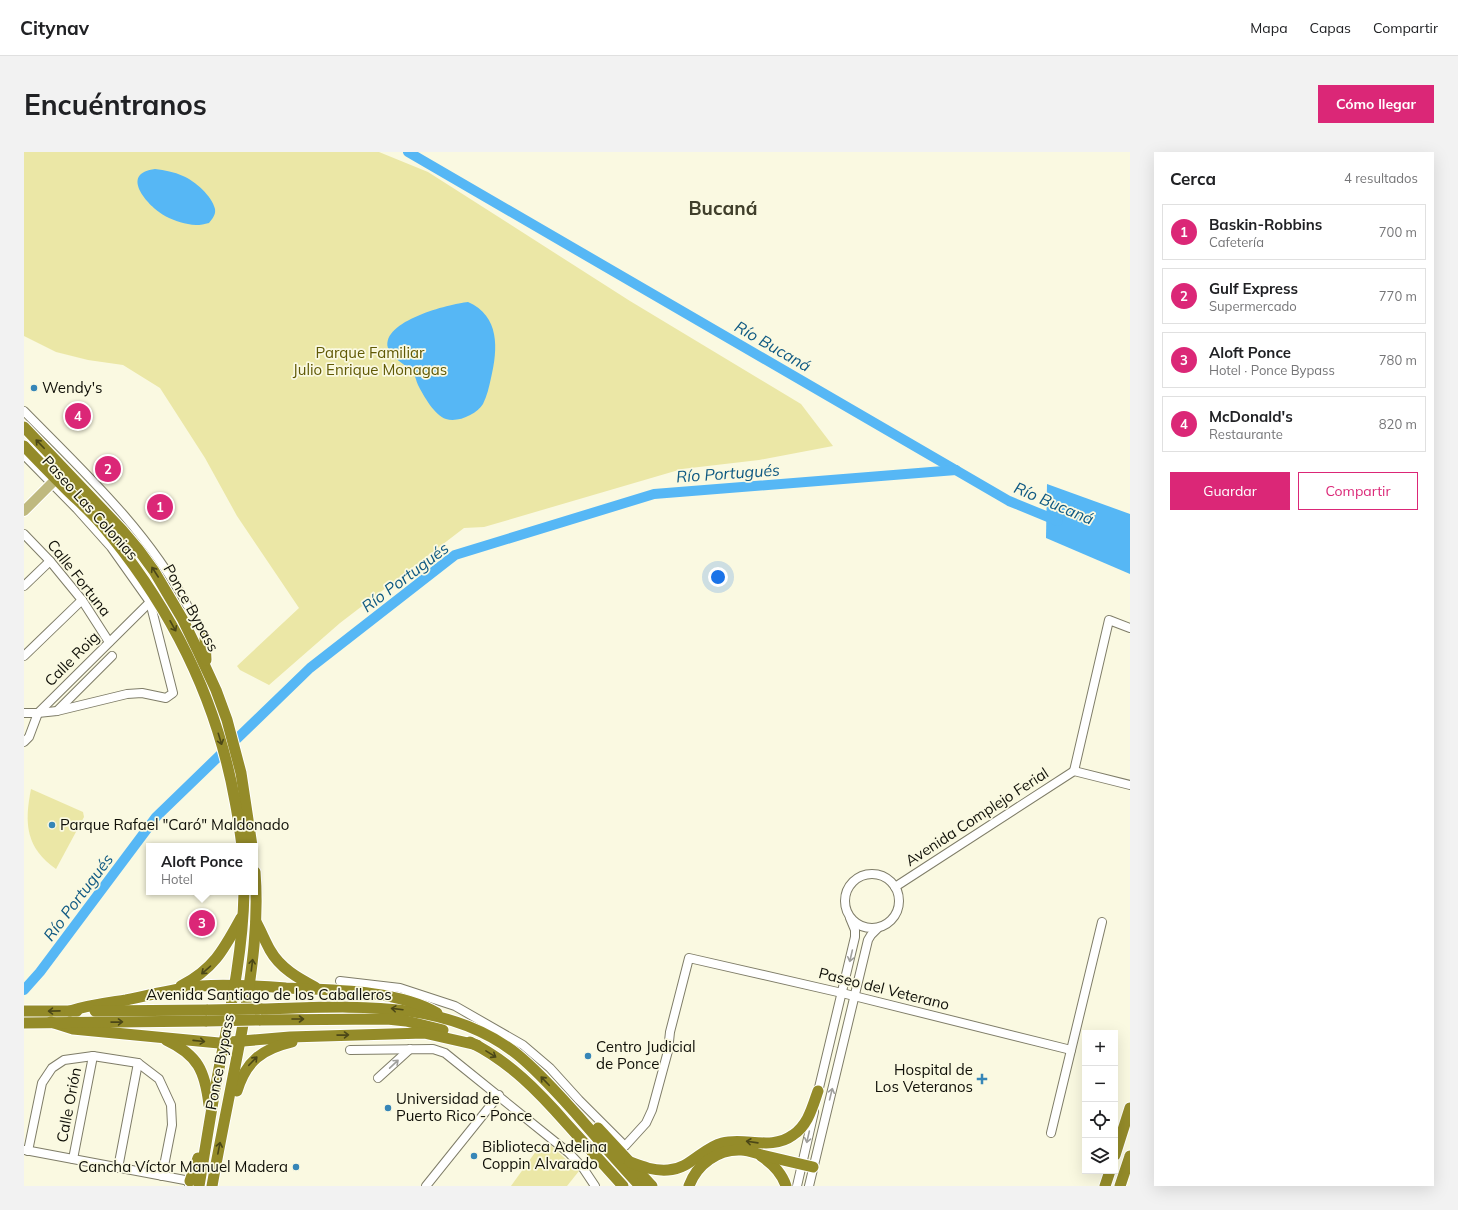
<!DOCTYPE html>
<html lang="es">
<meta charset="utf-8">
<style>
body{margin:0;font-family:Mulish,sans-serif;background:#f2f2f2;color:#202124}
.controls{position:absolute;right:12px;bottom:12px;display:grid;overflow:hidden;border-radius:0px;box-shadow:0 4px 16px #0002}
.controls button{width:36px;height:36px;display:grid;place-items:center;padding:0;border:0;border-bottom:1px solid #e0e0e0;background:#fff;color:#202124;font:20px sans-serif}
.you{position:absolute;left:694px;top:425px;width:14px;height:14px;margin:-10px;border:3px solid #fff;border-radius:50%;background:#1a73e8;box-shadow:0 0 0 6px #1a73e833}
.badge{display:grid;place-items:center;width:26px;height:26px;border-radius:50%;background:#db2777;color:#fff;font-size:13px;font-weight:700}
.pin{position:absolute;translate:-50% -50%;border:2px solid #fff;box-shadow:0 1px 4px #0006}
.popup{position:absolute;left:122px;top:691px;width:112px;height:52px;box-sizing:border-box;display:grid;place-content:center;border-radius:0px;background:#fff;filter:drop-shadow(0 1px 3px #0005);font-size:13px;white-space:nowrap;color:#757577}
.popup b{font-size:15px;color:#202124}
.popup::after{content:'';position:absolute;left:50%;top:100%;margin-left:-8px;border:8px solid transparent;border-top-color:#fff}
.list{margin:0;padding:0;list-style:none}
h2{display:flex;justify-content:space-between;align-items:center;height:52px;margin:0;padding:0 16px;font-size:17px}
h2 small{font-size:13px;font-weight:400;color:#757577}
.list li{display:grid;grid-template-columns:26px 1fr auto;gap:12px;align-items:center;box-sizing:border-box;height:56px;margin:0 8px 8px;padding:0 8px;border:1px solid #e0e0e0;border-radius:0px}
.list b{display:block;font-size:15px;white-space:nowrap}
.list p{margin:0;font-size:13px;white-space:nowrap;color:#757577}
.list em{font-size:13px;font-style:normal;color:#757577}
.actions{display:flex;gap:8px;padding:12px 16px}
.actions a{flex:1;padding:9px 0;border:1px solid #db2777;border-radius:0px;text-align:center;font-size:14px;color:#db2777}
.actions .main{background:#db2777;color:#fff}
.icon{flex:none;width:22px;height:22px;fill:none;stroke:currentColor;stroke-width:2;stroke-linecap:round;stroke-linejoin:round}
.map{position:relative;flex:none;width:1106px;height:1034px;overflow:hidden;border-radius:0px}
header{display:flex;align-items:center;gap:24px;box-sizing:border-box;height:56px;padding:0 20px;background:#fff;border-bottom:1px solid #e0e0e0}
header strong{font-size:19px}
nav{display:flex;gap:22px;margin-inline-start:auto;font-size:14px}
.intro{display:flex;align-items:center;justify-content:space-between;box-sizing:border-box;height:96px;padding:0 24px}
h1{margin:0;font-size:28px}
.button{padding:10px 18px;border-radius:0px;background:#db2777;color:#fff;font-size:14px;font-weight:700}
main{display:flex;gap:24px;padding:0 24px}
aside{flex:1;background:#fff;border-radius:0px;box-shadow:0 4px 16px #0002}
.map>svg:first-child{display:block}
</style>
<header>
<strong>Citynav</strong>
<nav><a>Mapa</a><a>Capas</a><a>Compartir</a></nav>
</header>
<div class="intro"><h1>Encuéntranos</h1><a class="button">Cómo llegar</a></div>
<main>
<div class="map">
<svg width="1106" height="1034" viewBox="0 0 1106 1034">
<rect width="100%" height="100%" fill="#faf9e1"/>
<g fill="#ebe7a6">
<path d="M 0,0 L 355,0 L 404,20 L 606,149 L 777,252 L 809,294 L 735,308 L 658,317 L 460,375 L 440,376 L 316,471 L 245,533 L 216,518 L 213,514 L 275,456 L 213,364 L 181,306 L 136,236 L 99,213 L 64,208 L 32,200 L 0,184 Z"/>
<path d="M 7,637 L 59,660 L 60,665 L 32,717 C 2,696 0,672 7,637 Z"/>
<path d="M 525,992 L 555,1019 L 543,1034 L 487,1034 L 515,995 Z"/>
</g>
<g fill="#56b7f5">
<path d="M 131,17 C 141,18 150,20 159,24 C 171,29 188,44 191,57 C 192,63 188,67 185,71 C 178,73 171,74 164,72 C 154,70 143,66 135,60 C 119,48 98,21 131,17 Z"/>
<path d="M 444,150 C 476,164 474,197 467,226 C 465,235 463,244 459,252 C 453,262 434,271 422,267 C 411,264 399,243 394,233 C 392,229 392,225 389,221 C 384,213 366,206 364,196 C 357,169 425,152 444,150 Z"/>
<path d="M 1023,332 L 1106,362 L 1106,422 L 1022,386 Z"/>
</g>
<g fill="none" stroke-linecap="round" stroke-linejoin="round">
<g stroke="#56b7f5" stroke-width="10">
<path d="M 384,0 L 985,349 L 1034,369"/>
<path d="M 0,838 L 16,820 L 132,665 L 286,516 L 431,403 L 630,342 L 932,318"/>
</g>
<g stroke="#7f7d68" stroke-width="10">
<g id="minor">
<path d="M 0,259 C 59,319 123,378 163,453"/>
<path d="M 0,303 L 53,357 L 87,395 L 126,450 L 149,541 L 142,546 L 118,541 L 103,542 L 33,559 L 14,561 L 0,561"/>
<path d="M 0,382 L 26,409 L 58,448 L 85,490"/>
<path d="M 0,434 L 26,409"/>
<path d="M 0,504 L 58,448"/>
<path d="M 33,559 L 88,504"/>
<path d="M 0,590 L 5,585 L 14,561 L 126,450"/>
<path d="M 1050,619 L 1085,468 L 1106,476"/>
<path d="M 1050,619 L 1106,633"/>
<circle cx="848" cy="749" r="27"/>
<path d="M 871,735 L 1050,619"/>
<path d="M 316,829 L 376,836 L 431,854 L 499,893 L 526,916 L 555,948 L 601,994 L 622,971 L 628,958 L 644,899 L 646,880 L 665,806 L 818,841 L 1047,898"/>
<path d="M 326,898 L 409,897 L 421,901 L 545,1001 L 559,1016 L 571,1034"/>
<path d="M 354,926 L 386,897"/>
<path d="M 793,944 L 831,785 L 831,778 L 826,766"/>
<path d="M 1027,981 L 1078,770"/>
<path d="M 1,998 L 166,1029 L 165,1033"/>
<path d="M 4,999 L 18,931 L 28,916 L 40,908 L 69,904 L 114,911 L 135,927 L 147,953 L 148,973 L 138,1024"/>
<path d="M 49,1007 L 69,904"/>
<path d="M 94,1016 L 114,911"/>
<path d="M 402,1034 L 475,943"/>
<path d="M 773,1034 L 790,960"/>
<path d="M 785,1034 L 844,788 L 847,783 L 854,776"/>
</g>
</g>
<g stroke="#fff" stroke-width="12">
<path id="major" d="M 0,359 L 41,318"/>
</g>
<g stroke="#fff" stroke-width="13">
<g id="highway">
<path d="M 0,275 L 98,378 L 114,397 L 130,419 L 159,468 L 174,499 L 192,538 L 203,568 L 217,621 L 228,694"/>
<path d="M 0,294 C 14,309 28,323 42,337 C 54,349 66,359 77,372 C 145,452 192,544 211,649 C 214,664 216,679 218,694"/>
<path d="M 181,486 L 182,508"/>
<path d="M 232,770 C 237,779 241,789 246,798 C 256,816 274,826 291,835"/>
<path d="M 157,834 C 190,817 200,797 217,766"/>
<path d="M 237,857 C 324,855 422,845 494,903 C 516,921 535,943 554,964 C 574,987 595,1011 616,1034"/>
<path d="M 0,859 L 53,859"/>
<path d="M 46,859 C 65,853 83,851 102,848 C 127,843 152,836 177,834 C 205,832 234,834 262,836 C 308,838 374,838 413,861"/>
<path d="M 71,859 L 184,858"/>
<path d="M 235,868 L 363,867 L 382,869 L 419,878"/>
<path d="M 27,870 L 49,877 L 195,891 L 266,885 L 400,881 L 453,893"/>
<path d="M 0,871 L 183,869"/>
<path d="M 142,888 C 174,903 181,919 185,953"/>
<path d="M 446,890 C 485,909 515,940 543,972 C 562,993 580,1013 599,1034"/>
<path d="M 213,939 C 222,909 238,897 268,890"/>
<path d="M 574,976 L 628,1034"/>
<path d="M 1091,1003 L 1106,956"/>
<path d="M 737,1004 C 749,1012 758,1021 762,1034"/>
<path d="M 606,1010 C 619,1015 630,1019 644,1018 C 666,1017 678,996 698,991 C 722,985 747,999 769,983 C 784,973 788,956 794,939"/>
<path d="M 166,1029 L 174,1006"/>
<path d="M 175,1034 C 182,993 188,952 196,911 C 207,855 219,798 220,740"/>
<path d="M 188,1034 C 198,978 210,923 220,867 C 228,818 235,769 231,720"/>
<path d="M 665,1034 C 673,1012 694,997 717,998 C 724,998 731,1001 738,1003 C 755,1007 772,1011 789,1015"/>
<path d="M 1081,1034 L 1086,1019"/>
<path d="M 1096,1034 L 1106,1004"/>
</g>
</g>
<use href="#minor" stroke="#fff" stroke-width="8"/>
<use href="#major" stroke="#bfb97f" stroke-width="10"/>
<use href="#highway" stroke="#948b29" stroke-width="11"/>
<g stroke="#fff" stroke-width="13" stroke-linecap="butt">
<g id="highway-bridge">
<path d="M 184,858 L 237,857"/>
<path d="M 183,869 L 235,868"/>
</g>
</g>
<use href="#highway-bridge" stroke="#948b29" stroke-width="11"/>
</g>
<defs><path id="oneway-shaft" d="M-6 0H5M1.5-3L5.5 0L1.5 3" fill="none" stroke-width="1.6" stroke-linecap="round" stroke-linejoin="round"/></defs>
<g stroke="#4b4717">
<use href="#oneway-shaft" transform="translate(16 292) rotate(-134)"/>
<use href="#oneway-shaft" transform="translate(131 420) rotate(-123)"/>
<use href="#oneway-shaft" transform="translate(149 474) rotate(61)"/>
<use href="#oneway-shaft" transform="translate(196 587) rotate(73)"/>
<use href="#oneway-shaft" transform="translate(228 813) rotate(-83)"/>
<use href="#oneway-shaft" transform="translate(182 818) rotate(139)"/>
<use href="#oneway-shaft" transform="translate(373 857) rotate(-173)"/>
<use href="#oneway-shaft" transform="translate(30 859) rotate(179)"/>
<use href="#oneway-shaft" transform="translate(274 867)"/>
<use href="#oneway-shaft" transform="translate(93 870) rotate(-1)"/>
<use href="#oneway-shaft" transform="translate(319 883) rotate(-1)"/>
<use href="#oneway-shaft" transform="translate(175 889) rotate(6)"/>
<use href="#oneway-shaft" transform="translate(467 902) rotate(32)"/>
<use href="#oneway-shaft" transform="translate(229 909) rotate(-46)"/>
<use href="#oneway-shaft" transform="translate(521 929) rotate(-134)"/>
<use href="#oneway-shaft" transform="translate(728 990) rotate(-172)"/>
<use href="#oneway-shaft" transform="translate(195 996) rotate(-79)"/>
</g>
<g stroke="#9f9f9c">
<use href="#oneway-shaft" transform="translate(827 804) rotate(103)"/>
<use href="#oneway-shaft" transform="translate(370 912) rotate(-43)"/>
<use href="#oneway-shaft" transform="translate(807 942) rotate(-76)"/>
<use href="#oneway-shaft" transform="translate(784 985) rotate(103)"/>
</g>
<g fill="#3686b7" stroke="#faf9e1" stroke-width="1.5">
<circle cx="10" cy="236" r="4"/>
<circle cx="28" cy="673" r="4"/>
<circle cx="564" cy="904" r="4"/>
<path d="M956 921h4v4h4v4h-4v4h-4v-4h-4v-4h4z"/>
<circle cx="364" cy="956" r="4"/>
<circle cx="450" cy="1004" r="4"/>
<circle cx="272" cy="1015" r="4"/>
</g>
<g text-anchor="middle" stroke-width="3.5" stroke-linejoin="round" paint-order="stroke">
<g font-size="15" fill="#605905" stroke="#faf9e1">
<text x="346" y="206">Parque Familiar<tspan x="346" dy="17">Julio Enrique Monagas</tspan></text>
</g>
<g font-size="15" fill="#101008" stroke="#faf9e1" text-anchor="start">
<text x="18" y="241">Wendy's</text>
<text x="36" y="678">Parque Rafael "Caró" Maldonado</text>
<text x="572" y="900">Centro Judicial<tspan x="572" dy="17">de Ponce</tspan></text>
<text x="949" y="923" text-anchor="end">Hospital de<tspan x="949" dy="17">Los Veteranos</tspan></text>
<text x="372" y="952">Universidad de<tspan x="372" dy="17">Puerto Rico - Ponce</tspan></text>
<text x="458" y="1000">Biblioteca Adelina<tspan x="458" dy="17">Coppin Alvarado</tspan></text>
<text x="264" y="1020" text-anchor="end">Cancha Víctor Manuel Madera</text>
</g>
<g font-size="15" fill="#101008" stroke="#faf9e1">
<text transform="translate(66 356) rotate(48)" y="5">Paseo Las Colonias</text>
<text transform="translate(55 426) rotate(52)" y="5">Calle Fortuna</text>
<text transform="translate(167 456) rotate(61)" y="5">Ponce Bypass</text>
<text transform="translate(48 507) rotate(-45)" y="5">Calle Roig</text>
<text transform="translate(953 665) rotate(-33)" y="5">Avenida Complejo Ferial</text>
<text transform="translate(860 837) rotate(14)" y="5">Paseo del Veterano</text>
<text x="245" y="848">Avenida Santiago de los Caballeros</text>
<text transform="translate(196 910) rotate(-79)" y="5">Ponce Bypass</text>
<text transform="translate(45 953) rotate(-79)" y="5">Calle Orión</text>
</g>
<g font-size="16" font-style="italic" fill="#0f5982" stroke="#faf9e1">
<text transform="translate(749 194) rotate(30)" y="6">Río Bucaná</text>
<text transform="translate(704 321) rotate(-4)" y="6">Río Portugués</text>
<text transform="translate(1030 351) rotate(23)" y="6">Río Bucaná</text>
<text transform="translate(381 425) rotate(-37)" y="6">Río Portugués</text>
<text transform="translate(54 745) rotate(-53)" y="6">Río Portugués</text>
</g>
<g font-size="19" font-weight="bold" fill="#403f2b" stroke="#faf9e1">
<text x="699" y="63">Bucaná</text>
</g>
</g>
</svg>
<div class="controls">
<button>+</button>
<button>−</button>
<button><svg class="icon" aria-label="locate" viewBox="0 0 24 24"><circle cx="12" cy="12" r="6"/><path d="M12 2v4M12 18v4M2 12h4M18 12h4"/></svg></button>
<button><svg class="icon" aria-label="layers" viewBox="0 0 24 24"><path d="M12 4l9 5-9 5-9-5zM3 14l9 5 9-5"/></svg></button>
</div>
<div class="you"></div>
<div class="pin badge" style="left:136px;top:355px">1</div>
<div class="pin badge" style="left:84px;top:317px">2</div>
<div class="pin badge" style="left:178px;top:771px">3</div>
<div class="popup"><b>Aloft Ponce</b>Hotel</div>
<div class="pin badge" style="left:54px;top:264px">4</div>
</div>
<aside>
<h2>Cerca<small>4 resultados</small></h2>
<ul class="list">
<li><span class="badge">1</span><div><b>Baskin-Robbins</b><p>Cafetería</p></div><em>700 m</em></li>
<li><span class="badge">2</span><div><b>Gulf Express</b><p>Supermercado</p></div><em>770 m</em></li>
<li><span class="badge">3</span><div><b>Aloft Ponce</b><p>Hotel · Ponce Bypass</p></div><em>780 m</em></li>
<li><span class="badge">4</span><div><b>McDonald's</b><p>Restaurante</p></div><em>820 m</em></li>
</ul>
<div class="actions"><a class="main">Guardar</a><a>Compartir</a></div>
</aside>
</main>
